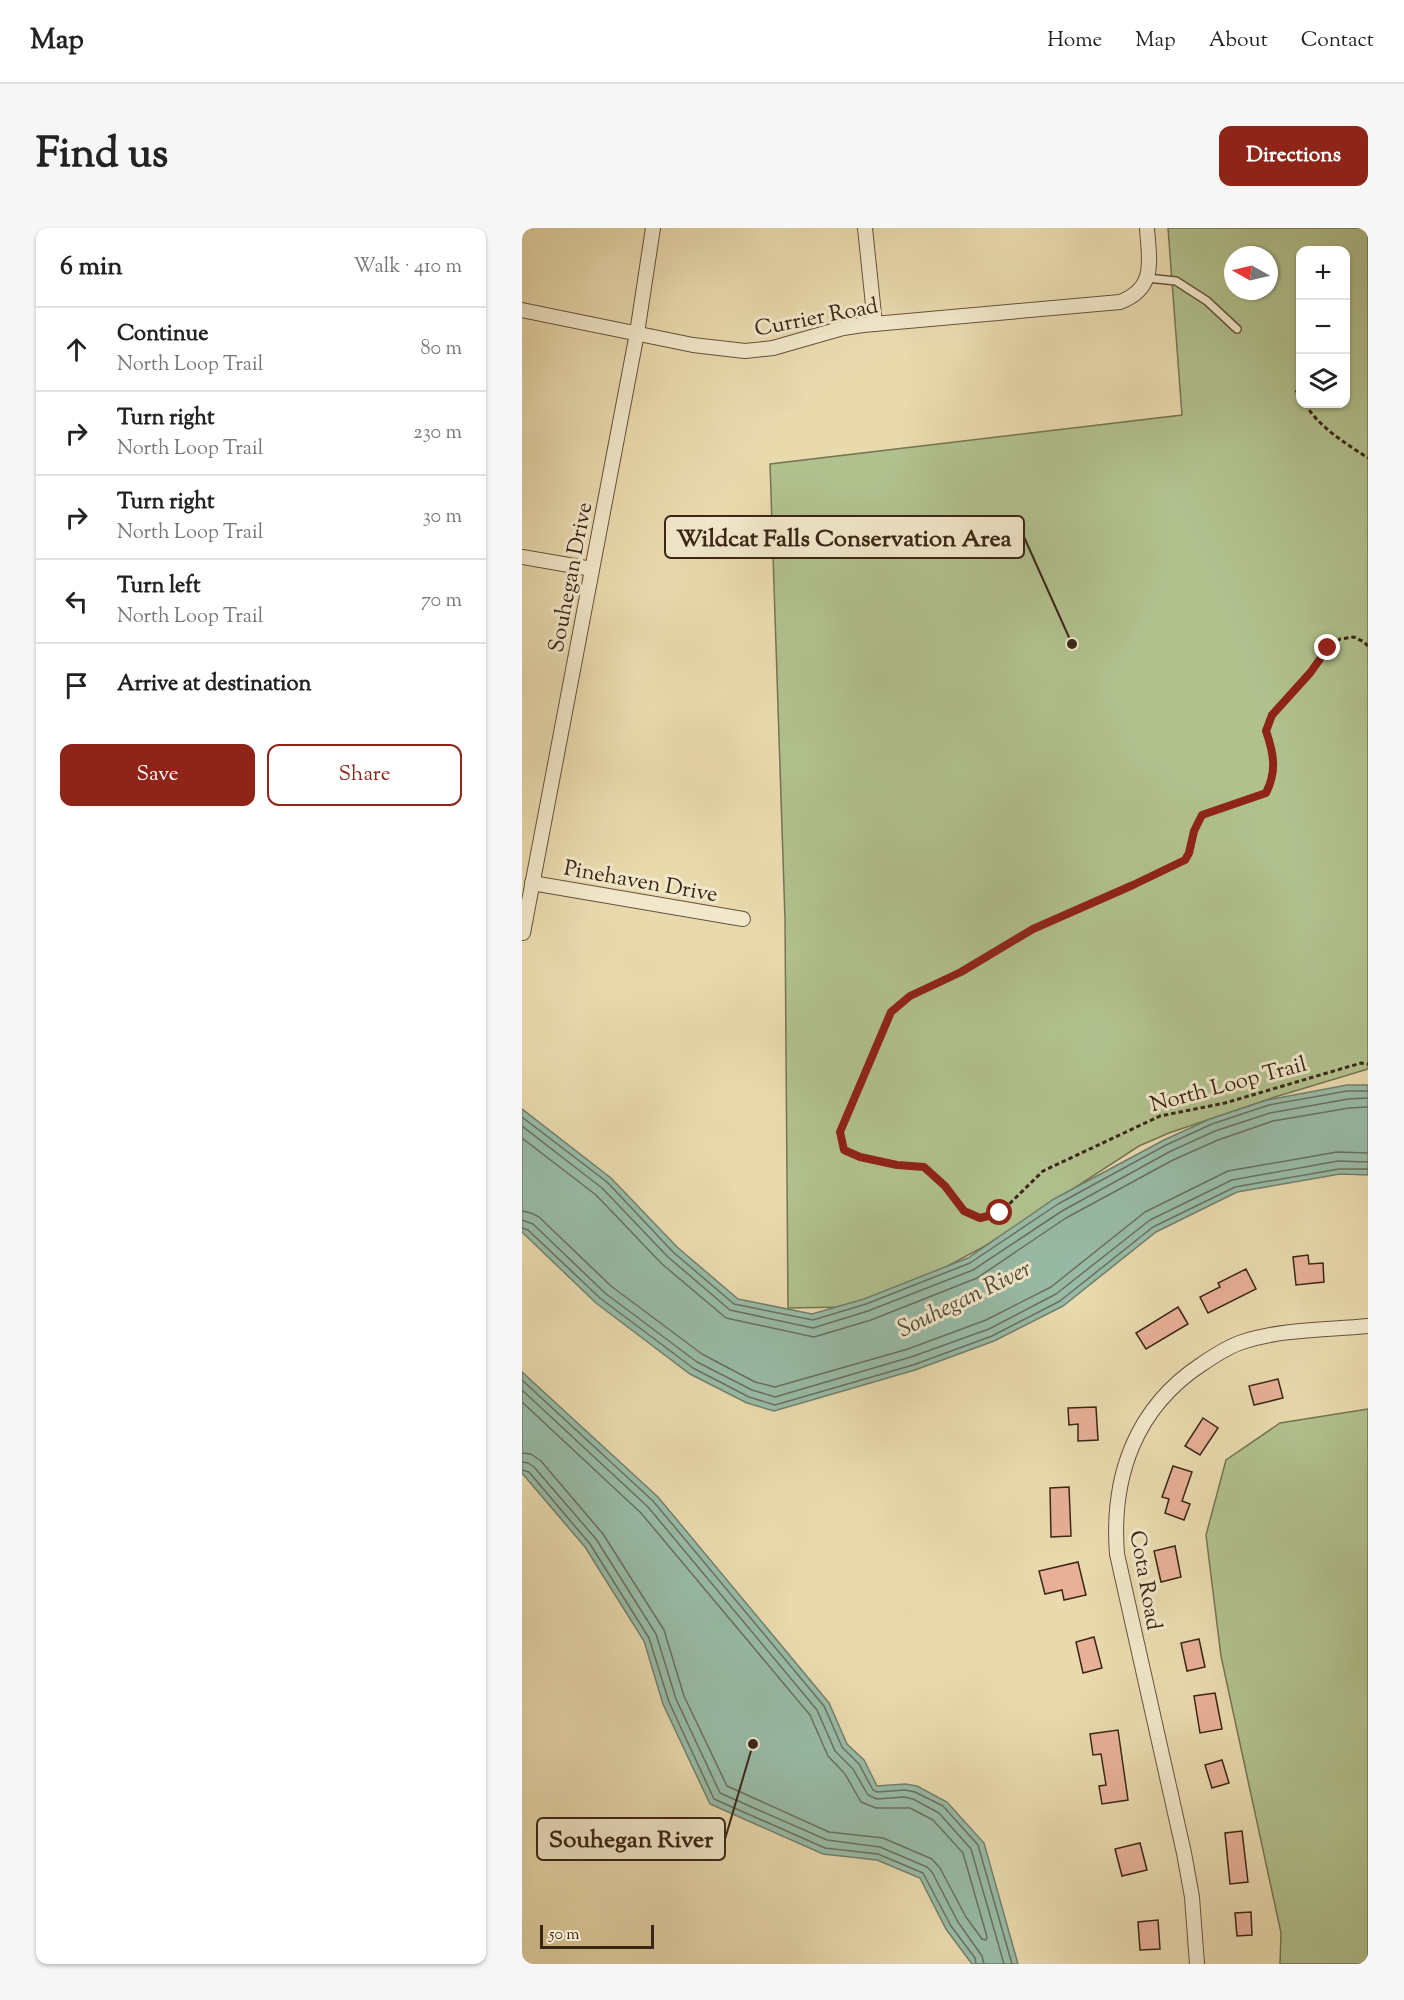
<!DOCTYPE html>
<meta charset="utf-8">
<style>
body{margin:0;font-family:"Sorts Mill Goudy",serif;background:#f6f6f6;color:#222}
.controls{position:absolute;right:18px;top:18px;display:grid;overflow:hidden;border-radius:12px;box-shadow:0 2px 4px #0004}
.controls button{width:54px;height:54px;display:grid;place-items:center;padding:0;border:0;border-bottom:2px solid #e0e0e0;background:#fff;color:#222;font:30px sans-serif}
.compass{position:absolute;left:702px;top:18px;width:54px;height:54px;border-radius:50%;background:#fff;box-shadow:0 2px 4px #0004;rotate:278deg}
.scale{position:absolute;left:18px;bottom:15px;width:114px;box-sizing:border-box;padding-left:6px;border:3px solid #3a2617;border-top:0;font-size:16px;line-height:21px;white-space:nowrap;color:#3a2617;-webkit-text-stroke:4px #f1e7ca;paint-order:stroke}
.stop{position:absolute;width:18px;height:18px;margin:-14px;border:4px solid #8f2418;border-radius:50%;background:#fff}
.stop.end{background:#8f2418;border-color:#fff;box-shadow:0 2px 6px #0008}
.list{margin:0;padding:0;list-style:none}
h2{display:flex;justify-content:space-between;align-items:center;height:78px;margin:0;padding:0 24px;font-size:26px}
h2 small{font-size:20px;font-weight:400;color:#767676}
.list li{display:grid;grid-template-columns:39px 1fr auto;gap:18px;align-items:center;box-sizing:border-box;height:84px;padding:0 24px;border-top:2px solid #e0e0e0}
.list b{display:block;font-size:22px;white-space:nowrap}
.list p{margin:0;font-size:20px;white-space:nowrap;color:#767676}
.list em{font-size:20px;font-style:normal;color:#767676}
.actions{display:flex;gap:12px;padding:18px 24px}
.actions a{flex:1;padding:14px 0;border:2px solid #8f2418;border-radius:12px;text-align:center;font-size:21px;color:#8f2418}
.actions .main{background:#8f2418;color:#fff}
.icon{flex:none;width:33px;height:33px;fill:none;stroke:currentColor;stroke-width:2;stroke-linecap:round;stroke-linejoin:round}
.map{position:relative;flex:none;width:846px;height:1736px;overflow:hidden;border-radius:12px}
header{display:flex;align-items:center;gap:36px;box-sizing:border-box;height:84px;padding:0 30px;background:#fff;border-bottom:2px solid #e0e0e0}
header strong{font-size:28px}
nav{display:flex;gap:33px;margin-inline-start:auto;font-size:21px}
.intro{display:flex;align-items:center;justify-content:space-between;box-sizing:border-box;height:144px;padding:0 36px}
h1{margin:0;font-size:42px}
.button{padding:15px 27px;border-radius:12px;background:#8f2418;color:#fff;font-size:21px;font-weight:700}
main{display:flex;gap:36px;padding:0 36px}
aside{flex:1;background:#fff;border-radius:12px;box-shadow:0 2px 4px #0004}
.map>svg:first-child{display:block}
</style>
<header>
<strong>Map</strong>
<nav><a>Home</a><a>Map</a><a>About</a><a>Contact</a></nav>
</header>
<div class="intro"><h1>Find us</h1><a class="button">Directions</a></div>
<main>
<aside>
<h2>6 min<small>Walk · 410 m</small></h2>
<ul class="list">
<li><svg class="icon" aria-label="ahead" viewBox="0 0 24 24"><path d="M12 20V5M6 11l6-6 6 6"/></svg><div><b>Continue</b><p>North Loop Trail</p></div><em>80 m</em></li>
<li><svg class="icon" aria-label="right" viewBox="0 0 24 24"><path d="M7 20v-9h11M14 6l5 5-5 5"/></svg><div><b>Turn right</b><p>North Loop Trail</p></div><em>230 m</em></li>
<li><svg class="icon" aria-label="right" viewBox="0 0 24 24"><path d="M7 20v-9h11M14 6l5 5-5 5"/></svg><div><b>Turn right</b><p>North Loop Trail</p></div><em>30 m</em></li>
<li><svg class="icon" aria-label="left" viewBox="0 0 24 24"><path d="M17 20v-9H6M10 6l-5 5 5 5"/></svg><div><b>Turn left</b><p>North Loop Trail</p></div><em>70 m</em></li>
<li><svg class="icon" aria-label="arrive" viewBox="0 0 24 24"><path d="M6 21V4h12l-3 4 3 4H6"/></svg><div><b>Arrive at destination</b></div></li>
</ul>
<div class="actions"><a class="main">Save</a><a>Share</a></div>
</aside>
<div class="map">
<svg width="846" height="1736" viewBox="0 0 846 1736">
<rect width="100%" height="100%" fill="#e9daae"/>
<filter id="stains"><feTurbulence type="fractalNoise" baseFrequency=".00333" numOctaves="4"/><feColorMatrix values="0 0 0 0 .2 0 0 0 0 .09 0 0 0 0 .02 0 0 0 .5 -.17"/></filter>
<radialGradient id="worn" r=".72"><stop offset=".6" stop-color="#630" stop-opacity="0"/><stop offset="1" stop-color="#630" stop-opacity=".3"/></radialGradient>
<g fill="#b1c18e" stroke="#767452" stroke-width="1.5" fill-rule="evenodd">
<path d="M 646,0 L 846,0 L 846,841 L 753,869 L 647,905 L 617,918 L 463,1018 L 375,1065 L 324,1079 L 266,1080 L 263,691 L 248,236 L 660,187 ZM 778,22 L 824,22 L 824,176 L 778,176 ZM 711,27 L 747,27 L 747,63 L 711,63 Z"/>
<path d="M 846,1181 L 846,1736 L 758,1736 L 759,1705 L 699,1428 L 684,1307 L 704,1232 L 758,1195 Z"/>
</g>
<g fill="#98bba7" stroke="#727f6d" stroke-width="1.5">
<path d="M 825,857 L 846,857 L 846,947 L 818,946 L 715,964 L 634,1004 L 541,1078 L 472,1113 L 393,1142 L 252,1183 L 225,1175 L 168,1146 L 74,1075 L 0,1004 L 0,881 L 89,950 L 155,1019 L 216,1071 L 290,1086 L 342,1071 L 446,1030 L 532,971 L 642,912 L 688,891 L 745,872 Z"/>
<path d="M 0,1144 L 136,1269 L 307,1475 L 325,1516 L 342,1532 L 355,1558 L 383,1556 L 395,1558 L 425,1574 L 462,1615 L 496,1736 L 450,1736 L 424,1701 L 398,1650 L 355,1632 L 301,1626 L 188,1576 L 141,1476 L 122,1413 L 63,1319 L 0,1245 Z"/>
</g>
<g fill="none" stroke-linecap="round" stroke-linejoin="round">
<g stroke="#69705f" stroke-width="1.5">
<path d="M 0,889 L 85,954 L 151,1024 L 212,1076 L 291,1092 L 344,1076 L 448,1035 L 536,976 L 644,917 L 690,896 L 747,877 L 825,863 L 846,863"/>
<path d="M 0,898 L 80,960 L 146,1029 L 208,1082 L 291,1100 L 346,1083 L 451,1042 L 540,983 L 647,924 L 693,903 L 748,885 L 826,871 L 846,870"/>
<path d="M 0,910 L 74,967 L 140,1036 L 204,1090 L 292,1109 L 349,1092 L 455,1050 L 544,990 L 651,932 L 696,912 L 751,893 L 827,880 L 846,879"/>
<path d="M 0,983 L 9,985 L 17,989 L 89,1058 L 180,1126 L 233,1154 L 253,1159 L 386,1121 L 464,1092 L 529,1059 L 623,984 L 706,943 L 815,924 L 846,925"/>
<path d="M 0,992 L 11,996 L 83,1065 L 175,1134 L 230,1162 L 253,1169 L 389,1129 L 467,1101 L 534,1066 L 628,992 L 710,952 L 816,933 L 846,934"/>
<path d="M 0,1000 L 6,1002 L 78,1070 L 171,1140 L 227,1169 L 253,1177 L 391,1137 L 470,1108 L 538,1073 L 631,999 L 713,959 L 817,941 L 846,941"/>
<path d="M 0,1152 L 131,1273 L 302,1478 L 320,1519 L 337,1536 L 351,1562 L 355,1564 L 383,1562 L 393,1564 L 421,1578 L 456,1617 L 490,1736"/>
<path d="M 0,1162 L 126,1279 L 295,1482 L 313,1523 L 331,1541 L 346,1567 L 355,1571 L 382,1569 L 391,1571 L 417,1585 L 449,1621 L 482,1736"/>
<path d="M 0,1174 L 119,1285 L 288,1487 L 306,1528 L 323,1546 L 339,1574 L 354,1580 L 388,1580 L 411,1592 L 441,1625 L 465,1709 L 464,1712 L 460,1711 L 444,1689 L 418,1640 L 410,1631 L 361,1610 L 307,1604 L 205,1558 L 162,1468 L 142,1402 L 81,1306 L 19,1233 L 9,1226 L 0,1225"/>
<path d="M 0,1234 L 6,1235 L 12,1239 L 74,1311 L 134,1406 L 154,1471 L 198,1565 L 305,1612 L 358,1619 L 405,1639 L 410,1644 L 436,1694 L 460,1728 L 462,1736"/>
<path d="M 0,1242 L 7,1244 L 68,1316 L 127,1410 L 147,1474 L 192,1571 L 303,1620 L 356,1626 L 401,1645 L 429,1698 L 453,1730 L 454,1736"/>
</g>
</g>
<g fill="#e7b097" stroke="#3a2617" stroke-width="1.5">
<path d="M 786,1027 L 787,1036 L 801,1035 L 802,1054 L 774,1057 L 771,1029 Z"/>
<path d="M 724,1041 L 734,1061 L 686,1085 L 678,1069 L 698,1059 L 696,1055 Z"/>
<path d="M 656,1079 L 666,1096 L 624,1121 L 614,1105 Z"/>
<path d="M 756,1151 L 761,1170 L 732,1177 L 727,1158 Z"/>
<path d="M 574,1179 L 576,1212 L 556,1213 L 556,1196 L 547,1197 L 546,1180 Z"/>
<path d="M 681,1190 L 696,1200 L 678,1227 L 663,1218 Z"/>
<path d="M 651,1238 L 670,1244 L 660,1273 L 668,1276 L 662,1292 L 643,1285 L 647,1271 L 640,1269 Z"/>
<path d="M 547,1259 L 549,1308 L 529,1309 L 528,1260 Z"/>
<path d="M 653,1318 L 659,1349 L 639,1354 L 632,1323 Z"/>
<path d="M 556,1334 L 564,1367 L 542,1372 L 540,1362 L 523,1366 L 517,1343 Z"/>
<path d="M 572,1409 L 580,1440 L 561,1445 L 554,1414 Z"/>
<path d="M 677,1411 L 683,1439 L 665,1443 L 659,1415 Z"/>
<path d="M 693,1465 L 700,1501 L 678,1505 L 672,1468 Z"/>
<path d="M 596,1502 L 606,1572 L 580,1576 L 577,1558 L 584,1557 L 579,1526 L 571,1527 L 568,1506 Z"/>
<path d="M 700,1532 L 707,1555 L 690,1560 L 683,1537 Z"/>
<path d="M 720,1603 L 726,1654 L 708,1656 L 703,1605 Z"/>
<path d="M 618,1615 L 625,1642 L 600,1648 L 593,1621 Z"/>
<path d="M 729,1684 L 730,1707 L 715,1708 L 713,1685 Z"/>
<path d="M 636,1692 L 638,1721 L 618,1722 L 616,1694 Z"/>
</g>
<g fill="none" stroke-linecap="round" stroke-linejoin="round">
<g stroke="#66533d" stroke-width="10">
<path id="service" d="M 625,50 L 654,53 L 685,73 L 715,101"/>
</g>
<g stroke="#66533d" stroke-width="16">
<g id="minor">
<path d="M 343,0 L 353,96"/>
<path d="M 0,82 L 171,117 L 223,123 L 251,120 L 321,100 L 341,97 L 598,74 C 635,60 627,32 625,0"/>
<path d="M 0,329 L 70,341"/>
<path d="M 10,655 L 221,691"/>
<path d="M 1,705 L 115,105 L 131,0"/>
<path d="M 675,1736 L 670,1669 L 662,1625 L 595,1326 C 589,1249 613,1180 680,1136 C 692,1128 705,1119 720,1114 C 759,1101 804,1102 846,1098"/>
</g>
</g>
<g stroke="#3a2617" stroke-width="3" stroke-dasharray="4.5 3" stroke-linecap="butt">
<path d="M 774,162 L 778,169"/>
<path d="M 783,176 C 797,199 823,215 846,230"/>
<path d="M 846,418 L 842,414 L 832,409 L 818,411 L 806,420 L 788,445 L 750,487 L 744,503 C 752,526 755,543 744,565 L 680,587 L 672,603 L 667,625 L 663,632 L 611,657 L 511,701 L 439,744 L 388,768 L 369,784 L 318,905 L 322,922 L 338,929 L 375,937 L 402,939 L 423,958 L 442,983 L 458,990 L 478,985 L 521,943 L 638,888 L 703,875 L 839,835 L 846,836"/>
</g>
<use href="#service" stroke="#f1e7ca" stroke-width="7"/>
<use href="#minor" stroke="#f1e7ca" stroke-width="14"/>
</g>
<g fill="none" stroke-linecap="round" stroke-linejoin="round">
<path stroke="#8f2418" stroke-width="8" d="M 478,985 L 458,990 L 442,983 L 423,958 L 402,939 L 375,937 L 338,929 L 322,922 L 318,904 L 369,784 L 388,768 L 439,744 L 511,701 L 611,657 L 663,632 L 667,625 L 672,603 L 680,587 L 744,565 C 755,543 752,526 744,503 L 750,487 L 788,445 L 806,420"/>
</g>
<g text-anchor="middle" stroke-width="6" stroke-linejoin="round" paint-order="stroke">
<g font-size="22" fill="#3a2617" stroke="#f1e7ca">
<text transform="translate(294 88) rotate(-11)" y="8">Currier Road</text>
<text transform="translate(47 349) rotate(-79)" y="8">Souhegan Drive</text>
<text transform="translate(119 652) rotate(10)" y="8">Pinehaven Drive</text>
<text transform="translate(706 855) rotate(-15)" y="8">North Loop Trail</text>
<text transform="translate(625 1352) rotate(80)" y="8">Cota Road</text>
</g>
<g font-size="24" font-style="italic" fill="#524b3b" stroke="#f1e7ca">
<text transform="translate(442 1070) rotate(-26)" y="8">Souhegan River</text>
</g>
</g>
<path fill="none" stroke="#3a2617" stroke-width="2" d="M550 416L502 309M231 1516L203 1611"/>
<g fill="#3a2617" stroke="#f1e7ca" stroke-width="2">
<circle cx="550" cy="416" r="6"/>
<circle cx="231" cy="1516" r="6"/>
</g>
<g fill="#f1e7ca" stroke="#3a2617" stroke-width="2">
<rect x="143" y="288" width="359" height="42" rx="6"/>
<rect x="15" y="1590" width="188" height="42" rx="6"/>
</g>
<g font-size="24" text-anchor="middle" font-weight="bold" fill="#3a2617">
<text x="322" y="318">Wildcat Falls Conservation Area</text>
<text x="109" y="1619">Souhegan River</text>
</g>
<rect width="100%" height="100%" filter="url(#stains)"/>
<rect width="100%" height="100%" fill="url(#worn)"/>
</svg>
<div class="controls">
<button>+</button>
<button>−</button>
<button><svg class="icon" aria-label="layers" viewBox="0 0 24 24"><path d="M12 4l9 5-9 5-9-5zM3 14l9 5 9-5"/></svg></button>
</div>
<svg class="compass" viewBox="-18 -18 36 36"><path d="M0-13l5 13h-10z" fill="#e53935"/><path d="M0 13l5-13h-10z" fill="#767676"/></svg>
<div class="scale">50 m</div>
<div class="stop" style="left:478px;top:985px"></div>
<div class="stop end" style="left:806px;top:420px"></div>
</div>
</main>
